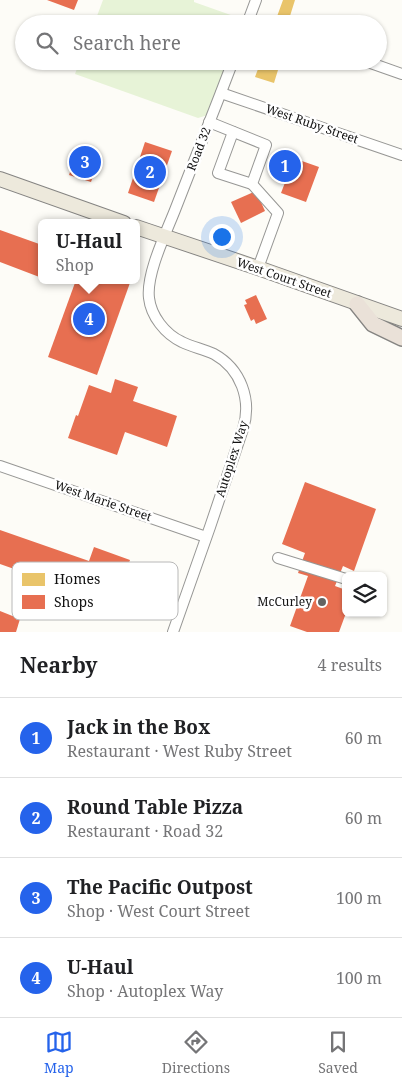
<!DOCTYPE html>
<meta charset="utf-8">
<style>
body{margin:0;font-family:"Noto Serif",serif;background:#f6f6f6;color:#202124}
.controls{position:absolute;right:15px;bottom:15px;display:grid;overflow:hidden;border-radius:8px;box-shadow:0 1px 4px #0004}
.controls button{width:45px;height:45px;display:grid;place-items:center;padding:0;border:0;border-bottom:1px solid #e0e0e0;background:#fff;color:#202124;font:25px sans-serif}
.you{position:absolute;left:221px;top:236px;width:18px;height:18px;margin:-12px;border:4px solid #fff;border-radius:50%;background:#1a73e8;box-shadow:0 0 0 8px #1a73e833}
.badge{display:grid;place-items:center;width:32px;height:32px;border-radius:50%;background:#2563eb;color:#fff;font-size:16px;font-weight:700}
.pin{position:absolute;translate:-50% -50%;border:2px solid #fff;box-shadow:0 1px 5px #0006}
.popup{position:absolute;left:38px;top:219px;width:102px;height:65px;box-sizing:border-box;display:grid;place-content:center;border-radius:8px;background:#fff;filter:drop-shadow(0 1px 4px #0005);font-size:16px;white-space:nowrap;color:#757577}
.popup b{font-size:19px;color:#202124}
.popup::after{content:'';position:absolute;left:50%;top:100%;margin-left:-10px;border:10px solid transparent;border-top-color:#fff}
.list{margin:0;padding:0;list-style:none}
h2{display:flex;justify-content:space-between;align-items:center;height:65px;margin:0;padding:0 20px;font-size:21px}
h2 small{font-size:16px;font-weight:400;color:#757577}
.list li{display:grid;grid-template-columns:32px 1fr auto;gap:15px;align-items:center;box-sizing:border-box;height:80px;padding:0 20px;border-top:1px solid #e0e0e0}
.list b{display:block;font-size:19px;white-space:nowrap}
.list p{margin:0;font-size:16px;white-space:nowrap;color:#757577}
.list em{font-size:16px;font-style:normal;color:#757577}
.icon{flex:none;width:28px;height:28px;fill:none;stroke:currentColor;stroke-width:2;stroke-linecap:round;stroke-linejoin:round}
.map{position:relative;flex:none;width:402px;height:632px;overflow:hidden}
.search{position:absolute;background:#fff;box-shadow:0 1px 4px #0004;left:15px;right:15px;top:15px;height:55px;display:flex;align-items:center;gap:12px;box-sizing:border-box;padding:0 18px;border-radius:28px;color:#757577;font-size:19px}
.sheet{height:385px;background:#fff}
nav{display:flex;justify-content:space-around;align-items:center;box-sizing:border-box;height:70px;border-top:1px solid #e0e0e0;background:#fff;font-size:14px;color:#757577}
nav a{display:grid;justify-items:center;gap:2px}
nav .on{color:#2563eb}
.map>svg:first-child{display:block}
</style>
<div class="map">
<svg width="402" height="632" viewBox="0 0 402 632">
<rect width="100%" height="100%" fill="#fdfcf7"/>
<g fill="#e7f3d7">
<path d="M 103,0 L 194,0 L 194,2 L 242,19 L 240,24 L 94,24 Z"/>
<path d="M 80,61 L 227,61 L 208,115 L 198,118 L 75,74 Z"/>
</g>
<g fill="#e9c46a">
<path d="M 283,0 L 295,0 L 290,16 L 295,17 L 293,24 L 278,24 L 275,22 Z"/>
<path d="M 261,61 L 273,61 L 271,68 L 278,70 L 274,83 L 255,77 Z"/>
</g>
<g fill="#e76f51">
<path d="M 47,0 L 78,0 L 74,10 Z"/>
<path d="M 145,142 L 172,151 L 154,202 L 128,193 Z"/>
<path d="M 79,146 L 101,154 L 91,182 L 69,175 Z"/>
<path d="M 282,154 L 319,167 L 306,202 L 281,193 L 286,180 L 274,176 Z"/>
<path d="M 256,191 L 265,211 L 241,223 L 231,202 Z"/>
<path d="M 0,230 L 42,245 L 42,278 L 0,262 Z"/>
<path d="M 76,280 L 131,280 L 97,375 L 48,357 Z"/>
<path d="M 256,295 L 267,319 L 256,324 L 254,319 L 251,321 L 244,305 L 247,304 L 245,300 Z"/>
<path d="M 115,379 L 138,387 L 133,401 L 177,416 L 167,447 L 125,432 L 117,455 L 68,438 L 76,415 L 78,416 L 89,385 L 111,393 Z"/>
<path d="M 305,482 L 376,509 L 354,571 L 343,566 L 335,586 L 346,590 L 346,613 L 339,632 L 307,632 L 290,626 L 308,576 L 298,573 L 305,553 L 282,544 Z"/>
<path d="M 0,530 L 89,561 L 94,547 L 130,560 L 119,591 L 105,586 L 101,600 L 99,599 L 94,615 L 62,604 L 68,588 L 0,564 Z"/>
<path d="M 0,611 L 20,619 L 16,632 L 0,632 Z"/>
</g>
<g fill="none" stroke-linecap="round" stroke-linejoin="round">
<g stroke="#979795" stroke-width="12">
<g id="minor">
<path d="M 248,20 L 258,24"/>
<path d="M 247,24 L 256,0"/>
<path d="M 365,61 L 402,74"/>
<path d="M 221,93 L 402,155"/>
<path d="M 209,122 L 266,145 L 252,184 L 278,213 L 258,268"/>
<path d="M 233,132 L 218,173 L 252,184"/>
<path d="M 0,466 L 206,537"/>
<path d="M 278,558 L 346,579"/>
<path d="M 173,632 L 210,527 L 243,429 C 252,400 241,369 214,354 C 203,349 192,347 182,342 C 165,334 151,316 149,298 C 146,274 166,233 175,210 C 194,161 214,111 233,61"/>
</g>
</g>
<g stroke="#858482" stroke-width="16">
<g id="major">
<path d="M 0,179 L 124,223"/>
<path d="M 136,227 L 258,268 L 402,319"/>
</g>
</g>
<g stroke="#858482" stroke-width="18">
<path id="highway" d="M 357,304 L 373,324 L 402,338"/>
</g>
<use href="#minor" stroke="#fffffe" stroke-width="10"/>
<use href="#major" stroke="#ede9dc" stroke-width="14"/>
<use href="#highway" stroke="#eae1d8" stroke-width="15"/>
</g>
<circle fill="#646362" stroke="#fff" stroke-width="2" cx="322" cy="602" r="5"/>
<g text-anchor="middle" stroke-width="5" stroke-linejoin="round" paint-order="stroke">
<g font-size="12" fill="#111" stroke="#fff">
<text transform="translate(312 124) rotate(19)" y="4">West Ruby Street</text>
<text transform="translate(199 149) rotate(-69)" y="4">Road 32</text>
<text transform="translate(284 278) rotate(19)" y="4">West Court Street</text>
<text transform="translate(232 459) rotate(-72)" y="4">Autoplex Way</text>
<text transform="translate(103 501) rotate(19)" y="4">West Marie Street</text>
</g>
<g font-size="12" fill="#111" stroke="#fff" text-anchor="end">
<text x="312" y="606">McCurley</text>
</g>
</g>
<rect x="12" y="562" width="166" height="58" rx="8" fill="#fff" stroke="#b8b8b8" stroke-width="1"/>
<rect x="22" y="573" width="23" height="13" fill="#e9c46a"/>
<rect x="22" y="595" width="23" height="14" fill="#e76f51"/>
<g font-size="14" fill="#111">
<text x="54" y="584">Homes</text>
<text x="54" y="607">Shops</text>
</g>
</svg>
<div class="controls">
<button><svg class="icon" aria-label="layers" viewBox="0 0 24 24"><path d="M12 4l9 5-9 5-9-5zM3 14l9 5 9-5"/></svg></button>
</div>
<div class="you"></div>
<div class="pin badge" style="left:285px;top:166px">1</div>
<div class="pin badge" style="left:150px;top:172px">2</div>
<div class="pin badge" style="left:85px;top:162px">3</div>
<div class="pin badge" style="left:89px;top:319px">4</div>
<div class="popup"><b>U-Haul</b>Shop</div>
<div class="search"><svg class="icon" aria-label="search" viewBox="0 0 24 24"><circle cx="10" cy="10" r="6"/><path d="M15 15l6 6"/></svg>Search here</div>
</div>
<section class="sheet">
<h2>Nearby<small>4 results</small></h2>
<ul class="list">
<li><span class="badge">1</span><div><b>Jack in the Box</b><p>Restaurant · West Ruby Street</p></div><em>60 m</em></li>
<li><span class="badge">2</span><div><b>Round Table Pizza</b><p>Restaurant · Road 32</p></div><em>60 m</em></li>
<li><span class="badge">3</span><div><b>The Pacific Outpost</b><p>Shop · West Court Street</p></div><em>100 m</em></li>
<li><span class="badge">4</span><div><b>U-Haul</b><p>Shop · Autoplex Way</p></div><em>100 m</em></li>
</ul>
</section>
<nav>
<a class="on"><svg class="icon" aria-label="map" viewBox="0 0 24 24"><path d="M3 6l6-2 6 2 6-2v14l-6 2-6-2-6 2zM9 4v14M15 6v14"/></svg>Map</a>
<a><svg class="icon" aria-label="directions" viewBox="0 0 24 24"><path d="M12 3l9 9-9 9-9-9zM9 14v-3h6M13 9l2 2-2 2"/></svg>Directions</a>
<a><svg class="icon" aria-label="saved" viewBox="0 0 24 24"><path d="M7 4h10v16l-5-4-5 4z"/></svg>Saved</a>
</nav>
